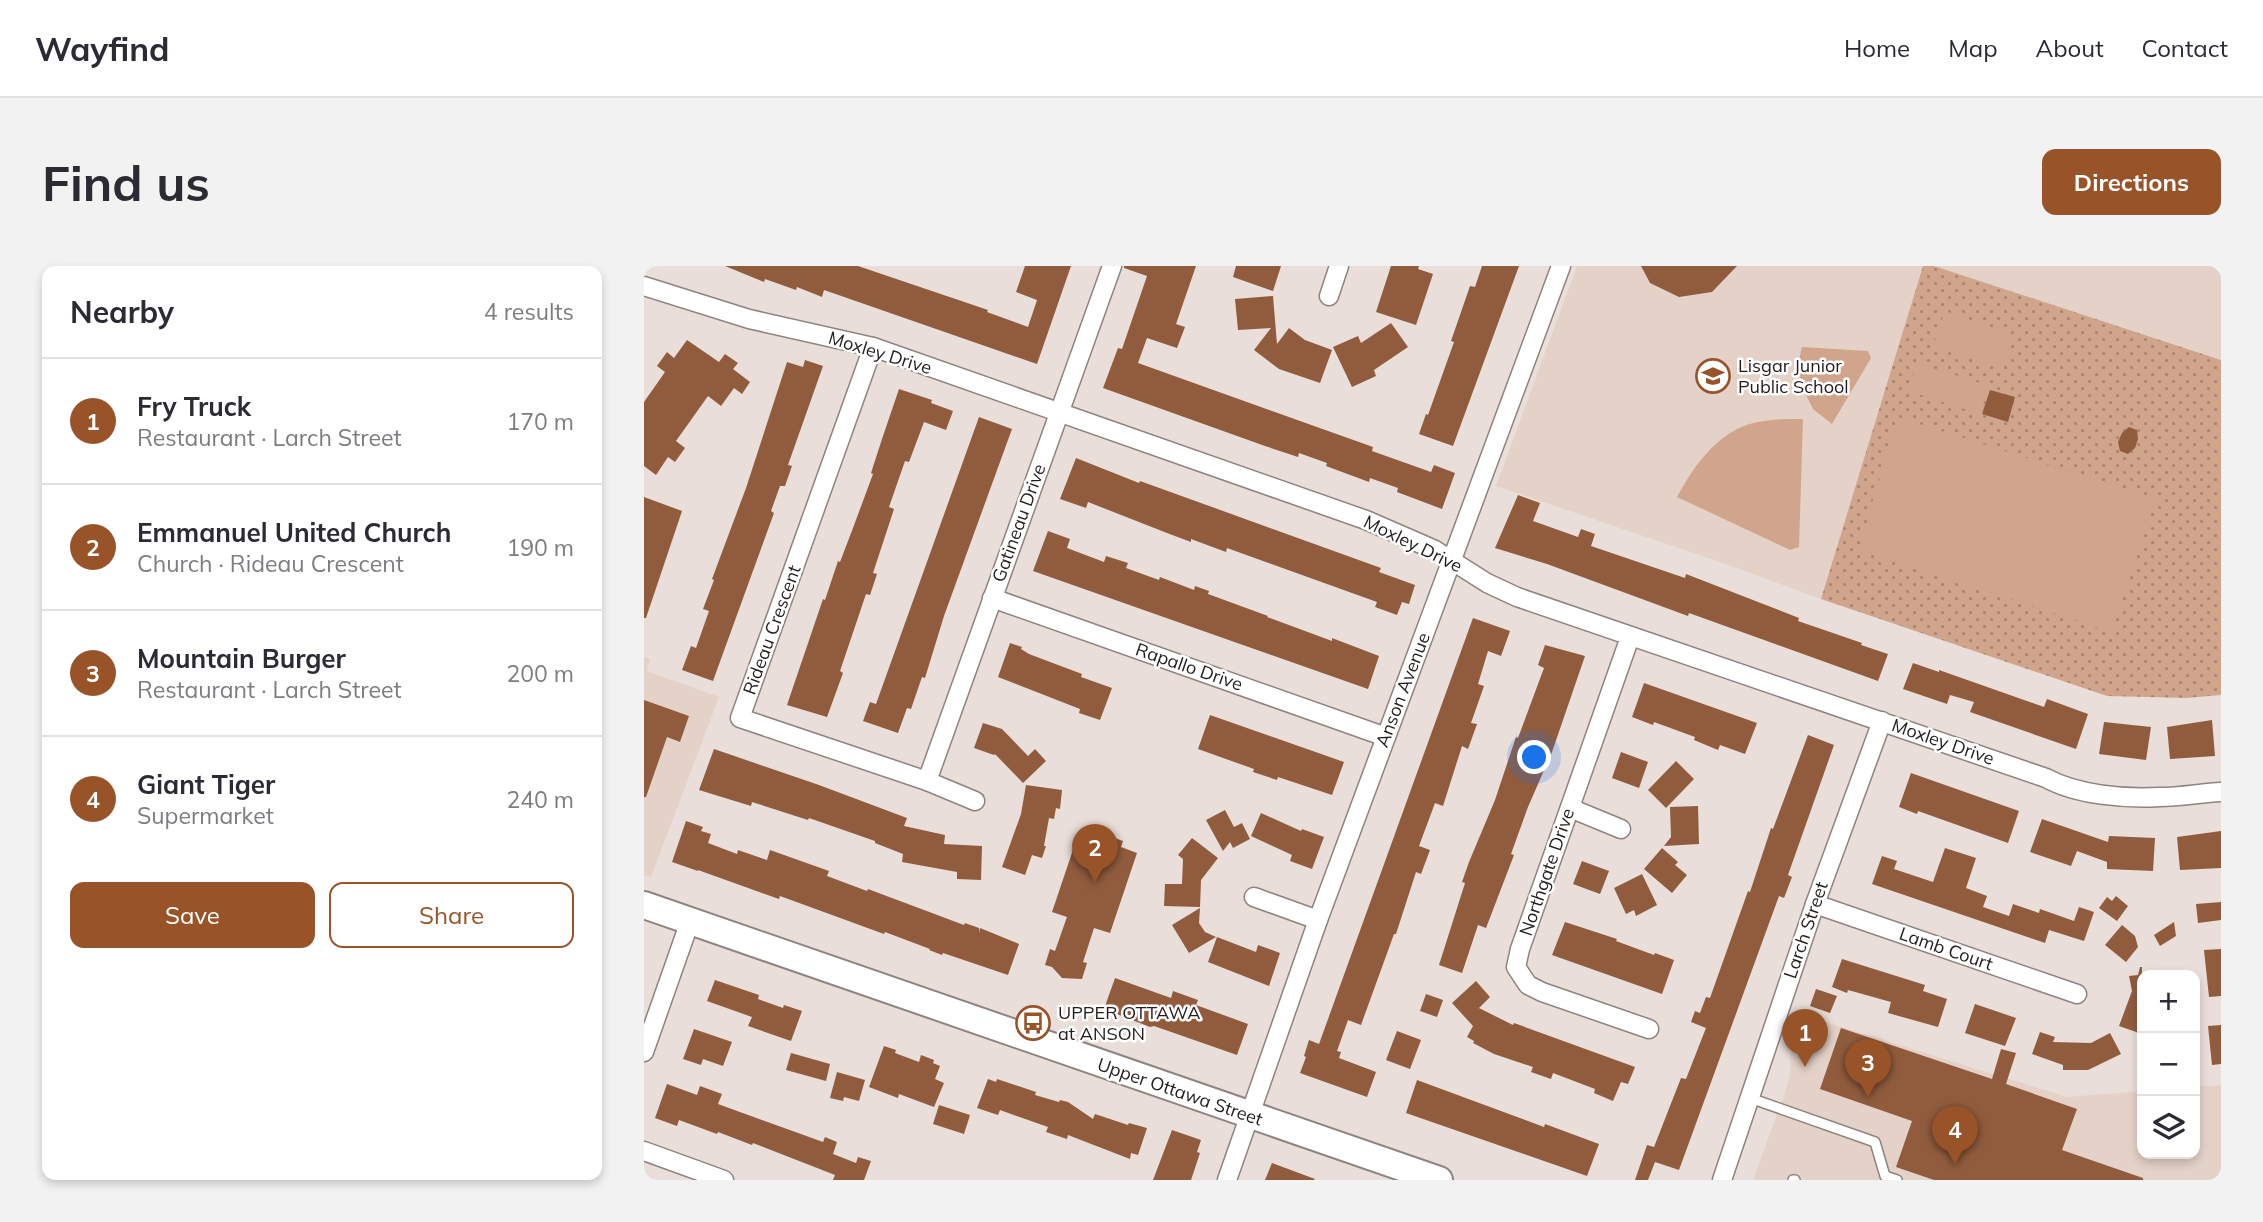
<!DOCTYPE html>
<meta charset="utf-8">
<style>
body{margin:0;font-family:Mulish,sans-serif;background:#f2f2f3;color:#2b2b33}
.controls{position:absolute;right:21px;bottom:21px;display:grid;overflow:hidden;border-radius:14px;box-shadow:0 4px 10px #0003}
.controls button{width:63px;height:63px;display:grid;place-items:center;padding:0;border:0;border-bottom:2px solid #e1e1e2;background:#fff;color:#2b2b33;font:35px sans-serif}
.you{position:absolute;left:891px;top:492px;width:24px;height:24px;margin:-18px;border:5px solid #fff;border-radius:50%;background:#1a73e8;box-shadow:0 0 0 10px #1a73e833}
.badge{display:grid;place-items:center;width:46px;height:46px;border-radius:50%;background:#995329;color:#fff;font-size:23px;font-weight:700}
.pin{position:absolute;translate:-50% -58px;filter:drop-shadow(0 2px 4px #0008)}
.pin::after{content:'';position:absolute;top:37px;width:24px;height:21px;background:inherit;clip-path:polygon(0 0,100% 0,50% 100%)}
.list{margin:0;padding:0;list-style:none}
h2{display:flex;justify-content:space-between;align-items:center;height:91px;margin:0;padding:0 28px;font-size:30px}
h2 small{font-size:23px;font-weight:400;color:#7c7c81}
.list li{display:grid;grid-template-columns:46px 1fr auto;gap:21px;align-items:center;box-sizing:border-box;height:126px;padding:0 28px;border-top:2px solid #e1e1e2}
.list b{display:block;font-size:26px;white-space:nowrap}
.list p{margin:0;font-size:23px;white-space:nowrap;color:#7c7c81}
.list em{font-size:23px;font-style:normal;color:#7c7c81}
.actions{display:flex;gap:14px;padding:21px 28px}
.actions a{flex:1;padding:16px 0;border:2px solid #995329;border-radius:14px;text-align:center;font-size:24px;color:#995329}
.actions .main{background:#995329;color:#fff}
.icon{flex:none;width:38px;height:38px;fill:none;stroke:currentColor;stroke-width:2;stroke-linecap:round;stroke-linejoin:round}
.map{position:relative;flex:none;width:1577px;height:914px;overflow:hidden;border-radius:14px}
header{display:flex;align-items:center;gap:42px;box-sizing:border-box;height:98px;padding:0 35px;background:#fff;border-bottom:2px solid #e1e1e2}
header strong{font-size:33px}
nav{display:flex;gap:38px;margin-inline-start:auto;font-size:24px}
.intro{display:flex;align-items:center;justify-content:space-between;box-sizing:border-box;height:168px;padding:0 42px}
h1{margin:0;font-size:49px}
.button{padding:18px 32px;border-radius:14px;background:#995329;color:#fff;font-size:24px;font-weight:700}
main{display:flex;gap:42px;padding:0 42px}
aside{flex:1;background:#fff;border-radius:14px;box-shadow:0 4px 10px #0003}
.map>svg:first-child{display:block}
</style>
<header>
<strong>Wayfind</strong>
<nav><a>Home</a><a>Map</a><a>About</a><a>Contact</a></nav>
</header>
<div class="intro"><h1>Find us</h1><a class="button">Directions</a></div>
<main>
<aside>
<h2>Nearby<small>4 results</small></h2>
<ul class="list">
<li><span class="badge">1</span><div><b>Fry Truck</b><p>Restaurant · Larch Street</p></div><em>170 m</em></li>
<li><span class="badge">2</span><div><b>Emmanuel United Church</b><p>Church · Rideau Crescent</p></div><em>190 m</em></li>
<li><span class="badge">3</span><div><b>Mountain Burger</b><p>Restaurant · Larch Street</p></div><em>200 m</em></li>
<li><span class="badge">4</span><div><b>Giant Tiger</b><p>Supermarket</p></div><em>240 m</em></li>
</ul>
<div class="actions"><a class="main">Save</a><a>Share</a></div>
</aside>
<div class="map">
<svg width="1577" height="914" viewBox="0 0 1577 914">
<defs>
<pattern id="park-dots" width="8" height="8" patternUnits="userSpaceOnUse" patternTransform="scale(1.75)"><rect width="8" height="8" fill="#d1a48c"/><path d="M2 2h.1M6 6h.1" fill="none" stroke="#a98572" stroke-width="1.8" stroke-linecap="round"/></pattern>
</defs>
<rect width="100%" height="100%" fill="#e9ded9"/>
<g fill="#e4d2c8">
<path d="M 933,0 L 1279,0 L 1177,333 L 1076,296 L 852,220 Z"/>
<path d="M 1290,0 L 1577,0 L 1577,94 Z"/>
<path d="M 0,391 L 6,393 L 3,405 L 75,431 L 7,611 L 0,609 Z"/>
<path d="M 1149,746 L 1423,831 L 1498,825 L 1498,888 L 1551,888 L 1551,821 L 1577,819 L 1577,914 L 1109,914 L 1143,821 L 1146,805 Z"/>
</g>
<path fill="url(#park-dots)" d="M 1279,0 L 1290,0 L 1577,94 L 1577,429 L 1542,432 L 1463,430 L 1177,333 Z"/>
<g fill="#d1a48c">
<path d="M 1301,45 L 1369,69 L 1358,103 L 1289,79 Z"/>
<path d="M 1158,81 L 1224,85 L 1227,92 L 1188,158 L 1169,143 L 1158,121 L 1154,98 Z"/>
<path d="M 1273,97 L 1345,120 L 1336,148 L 1265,125 Z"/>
<path d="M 1253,151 L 1512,233 L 1467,366 L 1215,283 Z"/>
<path d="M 1159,153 L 1155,281 L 1146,284 L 1033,231 C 1052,196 1078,160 1120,155 C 1133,153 1146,153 1159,153 Z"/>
</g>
<g fill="#915c3e">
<path d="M 81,0 L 214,0 L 344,44 L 343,46 L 384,61 L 393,34 L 372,26 L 381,0 L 427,0 L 393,98 L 180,24 L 178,31 L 153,21 L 152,24 L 121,13 L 120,16 Z"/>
<path d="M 480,0 L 552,0 L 532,58 L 541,61 L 533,82 L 503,72 L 494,97 L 729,181 L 728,185 L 787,206 L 790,199 L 811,207 L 798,243 L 753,226 L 754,222 L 726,212 L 725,216 L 682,200 L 683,197 L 655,187 L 654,191 L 621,180 L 459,122 L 474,82 L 478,83 L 503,10 L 480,2 Z"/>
<path d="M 592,0 L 637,0 L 629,25 L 589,11 Z"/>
<path d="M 747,0 L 775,0 L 774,3 L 789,8 L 772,59 L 732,46 Z"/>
<path d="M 838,0 L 875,0 L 809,180 L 775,168 L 782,148 L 784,149 L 810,76 L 807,75 L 826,20 L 831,21 Z"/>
<path d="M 997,0 L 1093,0 L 1068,26 L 1035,31 L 1006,17 Z"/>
<path d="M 629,30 L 633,78 L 645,62 L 661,74 L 688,84 L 676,117 L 635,103 L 610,84 L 627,62 L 594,64 L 591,33 Z"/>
<path d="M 747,57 L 764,81 L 730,104 L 732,110 L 708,121 L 689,81 L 714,70 L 717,77 Z"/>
<path d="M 43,74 L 75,96 L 81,88 L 94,97 L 89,103 L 106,116 L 98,128 L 90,122 L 77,140 L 64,130 L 32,175 L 41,182 L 31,196 L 24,191 L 12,209 L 0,200 L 0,136 L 21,106 L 13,100 L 23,86 L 30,92 Z"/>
<path d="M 161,94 L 179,100 L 144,199 L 148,200 L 141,220 L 136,220 L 127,245 L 130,247 L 69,415 L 38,404 L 47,380 L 52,382 L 65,345 L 59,343 L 70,314 L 68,313 L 102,222 L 143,96 L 159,101 Z"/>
<path d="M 255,123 L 288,134 L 287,137 L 309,145 L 302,164 L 280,156 L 265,196 L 261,195 L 245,241 L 250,243 L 229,307 L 233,308 L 226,329 L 222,328 L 196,405 L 199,407 L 183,451 L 143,439 L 179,333 L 181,334 L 194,295 L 196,296 L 209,262 L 229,208 L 227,207 L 238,173 Z"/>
<path d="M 1346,124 L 1371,131 L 1364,156 L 1338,148 Z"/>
<path d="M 335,151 L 368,163 L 300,350 L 281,412 L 278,411 L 267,443 L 263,442 L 254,467 L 219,455 L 226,436 L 232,438 Z"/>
<path d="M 1485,161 L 1493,164 L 1494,173 L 1491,182 L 1484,188 L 1476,185 L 1474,176 L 1478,167 Z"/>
<path d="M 432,192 L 495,217 L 496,215 L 737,302 L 735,306 L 771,319 L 765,338 L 758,336 L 753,349 L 731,341 L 733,336 L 583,282 L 582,286 L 547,273 L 547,276 L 523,267 L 444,236 L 442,242 L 416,233 Z"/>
<path d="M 874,229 L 896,237 L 889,255 L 934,271 L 937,263 L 951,268 L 947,280 L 1041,312 L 1042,308 L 1155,352 L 1154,355 L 1218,377 L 1217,379 L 1244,388 L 1234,415 L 1045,347 L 1044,350 L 903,298 L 851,282 Z"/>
<path d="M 0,231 L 38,245 L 2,352 L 0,352 Z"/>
<path d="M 404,265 L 426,273 L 423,282 L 460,296 L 462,290 L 484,297 L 482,302 L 515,314 L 516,311 L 550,324 L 551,320 L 565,325 L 564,328 L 624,350 L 623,351 L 688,375 L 688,372 L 735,390 L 724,423 L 389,305 Z"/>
<path d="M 829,352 L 866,365 L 857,390 L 844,385 L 834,418 L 840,420 L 827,457 L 833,458 L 824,483 L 818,480 L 799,540 L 791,537 L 775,580 L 786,584 L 777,608 L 772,606 L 752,668 L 750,668 L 717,759 L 704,754 L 693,785 L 697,786 L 695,792 L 732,806 L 723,831 L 656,807 L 662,791 L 660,790 L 665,774 L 675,778 Z"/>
<path d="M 366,377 L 378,381 L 377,383 L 385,388 L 438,408 L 437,411 L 468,422 L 456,454 L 435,447 L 436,443 L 354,411 Z"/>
<path d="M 901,379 L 941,390 L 908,486 L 884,541 L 867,588 L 870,589 L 852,636 L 842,662 L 834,659 L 818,707 L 795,699 L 821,617 L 818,616 L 825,596 L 851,534 L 872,471 L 874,472 L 900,402 L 894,399 Z"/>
<path d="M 1269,397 L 1295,406 L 1295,404 L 1400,441 L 1403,433 L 1444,448 L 1432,483 L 1326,446 L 1330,436 L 1306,429 L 1303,438 L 1259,423 Z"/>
<path d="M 1000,417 L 1113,457 L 1101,488 L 1076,479 L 1074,484 L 1050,474 L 1051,471 L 1010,456 L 1009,459 L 988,451 Z"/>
<path d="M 0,434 L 45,450 L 36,476 L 23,471 L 2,531 L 0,531 Z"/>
<path d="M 566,449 L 700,496 L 688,529 L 634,511 L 633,514 L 609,506 L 610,503 L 554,483 Z"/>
<path d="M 1568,454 L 1571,490 L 1526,493 L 1523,461 Z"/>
<path d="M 1460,456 L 1507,461 L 1502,494 L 1455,488 Z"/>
<path d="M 339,457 L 358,463 L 384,490 L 391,483 L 402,495 L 379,517 L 351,488 L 350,489 L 330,482 Z"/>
<path d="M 1164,469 L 1190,479 L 1144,609 L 1148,611 L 1140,632 L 1135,630 L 1035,904 L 1011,896 L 1004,914 L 991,914 L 1003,879 L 1010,881 L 1037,812 L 1042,813 L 1062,762 L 1047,756 L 1051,745 L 1056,747 L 1062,731 L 1066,732 L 1104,625 L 1106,626 L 1127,562 L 1129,563 Z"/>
<path d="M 70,483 L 175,519 L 263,552 L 260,560 L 301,569 L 300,578 L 338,580 L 337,614 L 313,613 L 313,606 L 258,596 L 259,588 L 231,577 L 231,575 L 165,552 L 164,554 L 108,536 L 107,540 L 55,524 Z"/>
<path d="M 977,486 L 1004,496 L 995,522 L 968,512 Z"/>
<path d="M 1032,495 L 1050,513 L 1022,542 L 1004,524 Z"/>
<path d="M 1267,507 L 1375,545 L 1364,577 L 1274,545 L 1273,548 L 1255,541 Z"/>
<path d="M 382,519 L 418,524 L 416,543 L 412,542 L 410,553 L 405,552 L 400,580 L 402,580 L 398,592 L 388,589 L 381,609 L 358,601 L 377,548 Z"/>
<path d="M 1054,540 L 1055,578 L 1020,580 L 1027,571 L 1026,541 Z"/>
<path d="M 581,544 L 590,561 L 598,557 L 606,573 L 589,582 L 586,576 L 579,585 L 562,554 Z"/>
<path d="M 617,547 L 657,565 L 658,563 L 680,571 L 668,603 L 646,595 L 648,589 L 607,570 Z"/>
<path d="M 1398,553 L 1464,576 L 1465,570 L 1511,572 L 1509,605 L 1463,603 L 1463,596 L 1433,585 L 1427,600 L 1386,586 Z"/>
<path d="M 42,555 L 59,561 L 57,565 L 67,568 L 64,577 L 93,588 L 94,584 L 123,594 L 126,584 L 185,605 L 183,610 L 223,625 L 224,623 L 320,659 L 321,657 L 335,662 L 335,667 L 336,662 L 375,678 L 364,709 L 305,689 L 299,687 L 298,689 L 285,684 L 286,683 L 241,666 L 240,668 L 136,630 L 135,633 L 54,604 L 54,605 L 28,596 Z"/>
<path d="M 1577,565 L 1577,602 L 1536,604 L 1533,571 Z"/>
<path d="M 435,566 L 455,573 L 457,567 L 479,575 L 477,581 L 493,587 L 466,667 L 450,662 L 439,696 L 443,697 L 438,713 L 418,712 L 408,701 L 401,699 L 406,683 L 411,685 L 423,651 L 408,646 Z"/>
<path d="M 548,572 L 574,592 L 557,614 L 556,641 L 520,640 L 521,618 L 538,618 L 539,593 L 534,589 Z"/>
<path d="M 1018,582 L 1034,596 L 1031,599 L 1043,609 L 1028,627 L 1000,603 Z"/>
<path d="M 1301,582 L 1332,592 L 1322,622 L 1343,630 L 1339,641 L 1365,650 L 1369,638 L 1395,647 L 1396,643 L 1430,655 L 1435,641 L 1450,646 L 1440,675 L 1405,664 L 1401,677 L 1228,618 L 1238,590 L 1253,595 L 1250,603 L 1289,616 Z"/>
<path d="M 938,595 L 965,605 L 956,628 L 929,618 Z"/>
<path d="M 998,608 L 1013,639 L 992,650 L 990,644 L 982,648 L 970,622 Z"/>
<path d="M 1472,630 L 1484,640 L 1473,655 L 1455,642 L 1463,631 L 1468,635 Z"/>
<path d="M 1577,636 L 1577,654 L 1554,657 L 1552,638 Z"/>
<path d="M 556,642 L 555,657 L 561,666 L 572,671 L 545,687 L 528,659 Z"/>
<path d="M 921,656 L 973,673 L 972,675 L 1010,689 L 1011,687 L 1030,694 L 1018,728 L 908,689 Z"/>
<path d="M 1530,656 L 1532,670 L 1516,680 L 1510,669 Z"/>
<path d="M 1478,659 L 1491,670 L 1494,681 L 1482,696 L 1461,679 Z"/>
<path d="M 573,671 L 612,686 L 614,679 L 636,687 L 625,720 L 564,696 Z"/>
<path d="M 1577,683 L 1577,730 L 1565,731 L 1560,684 Z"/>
<path d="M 1198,693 L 1281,719 L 1279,725 L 1303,733 L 1294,761 L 1244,747 L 1247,736 L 1204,724 L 1203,727 L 1188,721 Z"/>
<path d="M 1496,701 L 1498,701 L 1498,768 L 1475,760 L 1488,725 L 1485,710 L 1494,709 Z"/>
<path d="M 471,712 L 527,732 L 529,725 L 554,734 L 552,739 L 604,758 L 593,789 L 510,760 L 506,761 L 460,743 Z"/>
<path d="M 71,714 L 115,729 L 114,733 L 139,742 L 140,739 L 158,745 L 147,775 L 104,760 L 108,751 L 63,735 Z"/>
<path d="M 832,715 L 846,731 L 835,742 L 869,759 L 870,757 L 991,801 L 984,818 L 977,816 L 969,835 L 950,827 L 951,823 L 909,807 L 907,813 L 887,806 L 889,801 L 850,788 L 829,777 L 830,775 L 823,771 L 829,760 L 808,737 Z"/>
<path d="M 1172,723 L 1193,730 L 1186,747 L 1166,740 Z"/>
<path d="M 782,728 L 799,734 L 793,751 L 776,745 Z"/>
<path d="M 1331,738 L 1372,752 L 1361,780 L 1321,767 Z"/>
<path d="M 1577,759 L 1577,798 L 1568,799 L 1564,760 Z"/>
<path d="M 1197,762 L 1348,813 L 1357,783 L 1372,787 L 1362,818 L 1433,843 L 1418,884 L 1499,912 L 1499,914 L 1290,914 L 1252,901 L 1268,855 L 1176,823 Z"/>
<path d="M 50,763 L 88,776 L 79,800 L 59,793 L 57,799 L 39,793 Z"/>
<path d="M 753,765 L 777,774 L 766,803 L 742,794 Z"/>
<path d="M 1396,766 L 1411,771 L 1409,776 L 1447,777 L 1466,767 L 1477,788 L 1444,804 L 1419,804 L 1419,799 L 1388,788 Z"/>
<path d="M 240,780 L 252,784 L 251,787 L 275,796 L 277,789 L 290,794 L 289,797 L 296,800 L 291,813 L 300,817 L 290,841 L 255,828 L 254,832 L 225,821 Z"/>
<path d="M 147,787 L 186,798 L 182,815 L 142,804 Z"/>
<path d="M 193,806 L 221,814 L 215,835 L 200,831 L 199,835 L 186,832 Z"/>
<path d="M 344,813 L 352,816 L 353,813 L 392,826 L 391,829 L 415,836 L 416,834 L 424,836 L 449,853 L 451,848 L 484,859 L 485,857 L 503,862 L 494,889 L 487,887 L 486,893 L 424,869 L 423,873 L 402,866 L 404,861 L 356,844 L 354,849 L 333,842 Z"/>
<path d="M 773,814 L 900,861 L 901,858 L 955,878 L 943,910 L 762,847 Z"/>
<path d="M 23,818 L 53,829 L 56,820 L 78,828 L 74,838 L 179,876 L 181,871 L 193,876 L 189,888 L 212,897 L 214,891 L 227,895 L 220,914 L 189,914 L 191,909 L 109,877 L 108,879 L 74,866 L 73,868 L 35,854 L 33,860 L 11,852 Z"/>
<path d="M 295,839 L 326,849 L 320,868 L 289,858 Z"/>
<path d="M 528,864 L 557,874 L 553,886 L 556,887 L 547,914 L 509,914 Z"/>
<path d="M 628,897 L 671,913 L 670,914 L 621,914 Z"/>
</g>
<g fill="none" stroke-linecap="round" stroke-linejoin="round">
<g stroke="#8e847f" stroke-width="12">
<g id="service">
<path d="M 1106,832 L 1231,876 L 1241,910 L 1253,914"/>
<path d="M 1149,914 L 1151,914"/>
</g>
</g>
<g stroke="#8e847f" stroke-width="21">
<g id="minor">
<path d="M 0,20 L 105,53 L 229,81 L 722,254 L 791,284 L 843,317 L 873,331 L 1402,512 C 1433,529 1481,533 1516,531 C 1536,531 1557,527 1577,526"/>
<path d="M 685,30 L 695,0"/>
<path d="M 229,81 L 96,452 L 283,515 L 331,535"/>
<path d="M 348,332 L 742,471"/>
<path d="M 986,371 L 876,683 L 872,701 L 884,719 L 898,726 L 1005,763"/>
<path d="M 283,515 L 468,0"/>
<path d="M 926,542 L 977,563"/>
<path d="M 610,631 L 674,654"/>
<path d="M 1171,638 L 1433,728"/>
<path d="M 0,786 L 46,655"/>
<path d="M 0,885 L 80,914"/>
<path d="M 583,914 L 674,654 L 917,0"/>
<path d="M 1078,914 L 1171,638 L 1238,455"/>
</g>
</g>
<g stroke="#8e847f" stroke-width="30">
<path id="secondary" d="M 0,639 L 795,914"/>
</g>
<use href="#service" stroke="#fff" stroke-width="9"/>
<use href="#minor" stroke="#fff" stroke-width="18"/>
<use href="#secondary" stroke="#fff" stroke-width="26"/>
</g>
<defs>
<g id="school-ring" transform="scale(1.75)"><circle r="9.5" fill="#fff" stroke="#995329" stroke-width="1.5"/><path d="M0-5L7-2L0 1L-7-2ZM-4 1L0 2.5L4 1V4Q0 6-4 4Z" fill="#995329"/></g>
<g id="bus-ring" transform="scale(1.75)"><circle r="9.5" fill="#fff" stroke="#995329" stroke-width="1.5"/><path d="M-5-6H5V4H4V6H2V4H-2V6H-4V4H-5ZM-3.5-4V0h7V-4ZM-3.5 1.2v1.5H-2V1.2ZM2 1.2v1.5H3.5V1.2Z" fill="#995329"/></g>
</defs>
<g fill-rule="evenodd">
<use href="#school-ring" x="1069" y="110"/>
<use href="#bus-ring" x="389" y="757"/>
</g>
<g text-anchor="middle" stroke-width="5" stroke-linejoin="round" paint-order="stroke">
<g font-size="18" fill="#211d1b" stroke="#fff">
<text transform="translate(236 87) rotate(17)" y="6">Moxley Drive</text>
<text transform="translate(375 257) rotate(-70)" y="6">Gatineau Drive</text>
<text transform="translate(769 278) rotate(26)" y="6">Moxley Drive</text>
<text transform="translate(128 364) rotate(-70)" y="6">Rideau Crescent</text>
<text transform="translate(545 401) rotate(19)" y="6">Rapallo Drive</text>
<text transform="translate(759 424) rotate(-69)" y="6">Anson Avenue</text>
<text transform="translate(1299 476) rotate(19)" y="6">Moxley Drive</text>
<text transform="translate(903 606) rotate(-71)" y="6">Northgate Drive</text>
<text transform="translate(1162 664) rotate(-71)" y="6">Larch Street</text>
<text transform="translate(1302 683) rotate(19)" y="6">Lamb Court</text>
<text transform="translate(536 826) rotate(19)" y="6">Upper Ottawa Street</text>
</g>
<g font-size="18" fill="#211d1b" stroke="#fff" text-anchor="start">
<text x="1094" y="106">Lisgar Junior<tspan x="1094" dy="21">Public School</tspan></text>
<text x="414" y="753">UPPER OTTAWA<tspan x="414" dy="21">at ANSON</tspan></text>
</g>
</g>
</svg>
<div class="controls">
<button>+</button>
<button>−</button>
<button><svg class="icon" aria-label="layers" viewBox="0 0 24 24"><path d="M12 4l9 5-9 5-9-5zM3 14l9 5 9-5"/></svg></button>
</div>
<div class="you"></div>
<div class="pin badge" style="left:1161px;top:801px">1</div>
<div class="pin badge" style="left:451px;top:616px">2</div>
<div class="pin badge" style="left:1224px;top:831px">3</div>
<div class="pin badge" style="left:1311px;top:898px">4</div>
</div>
</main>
